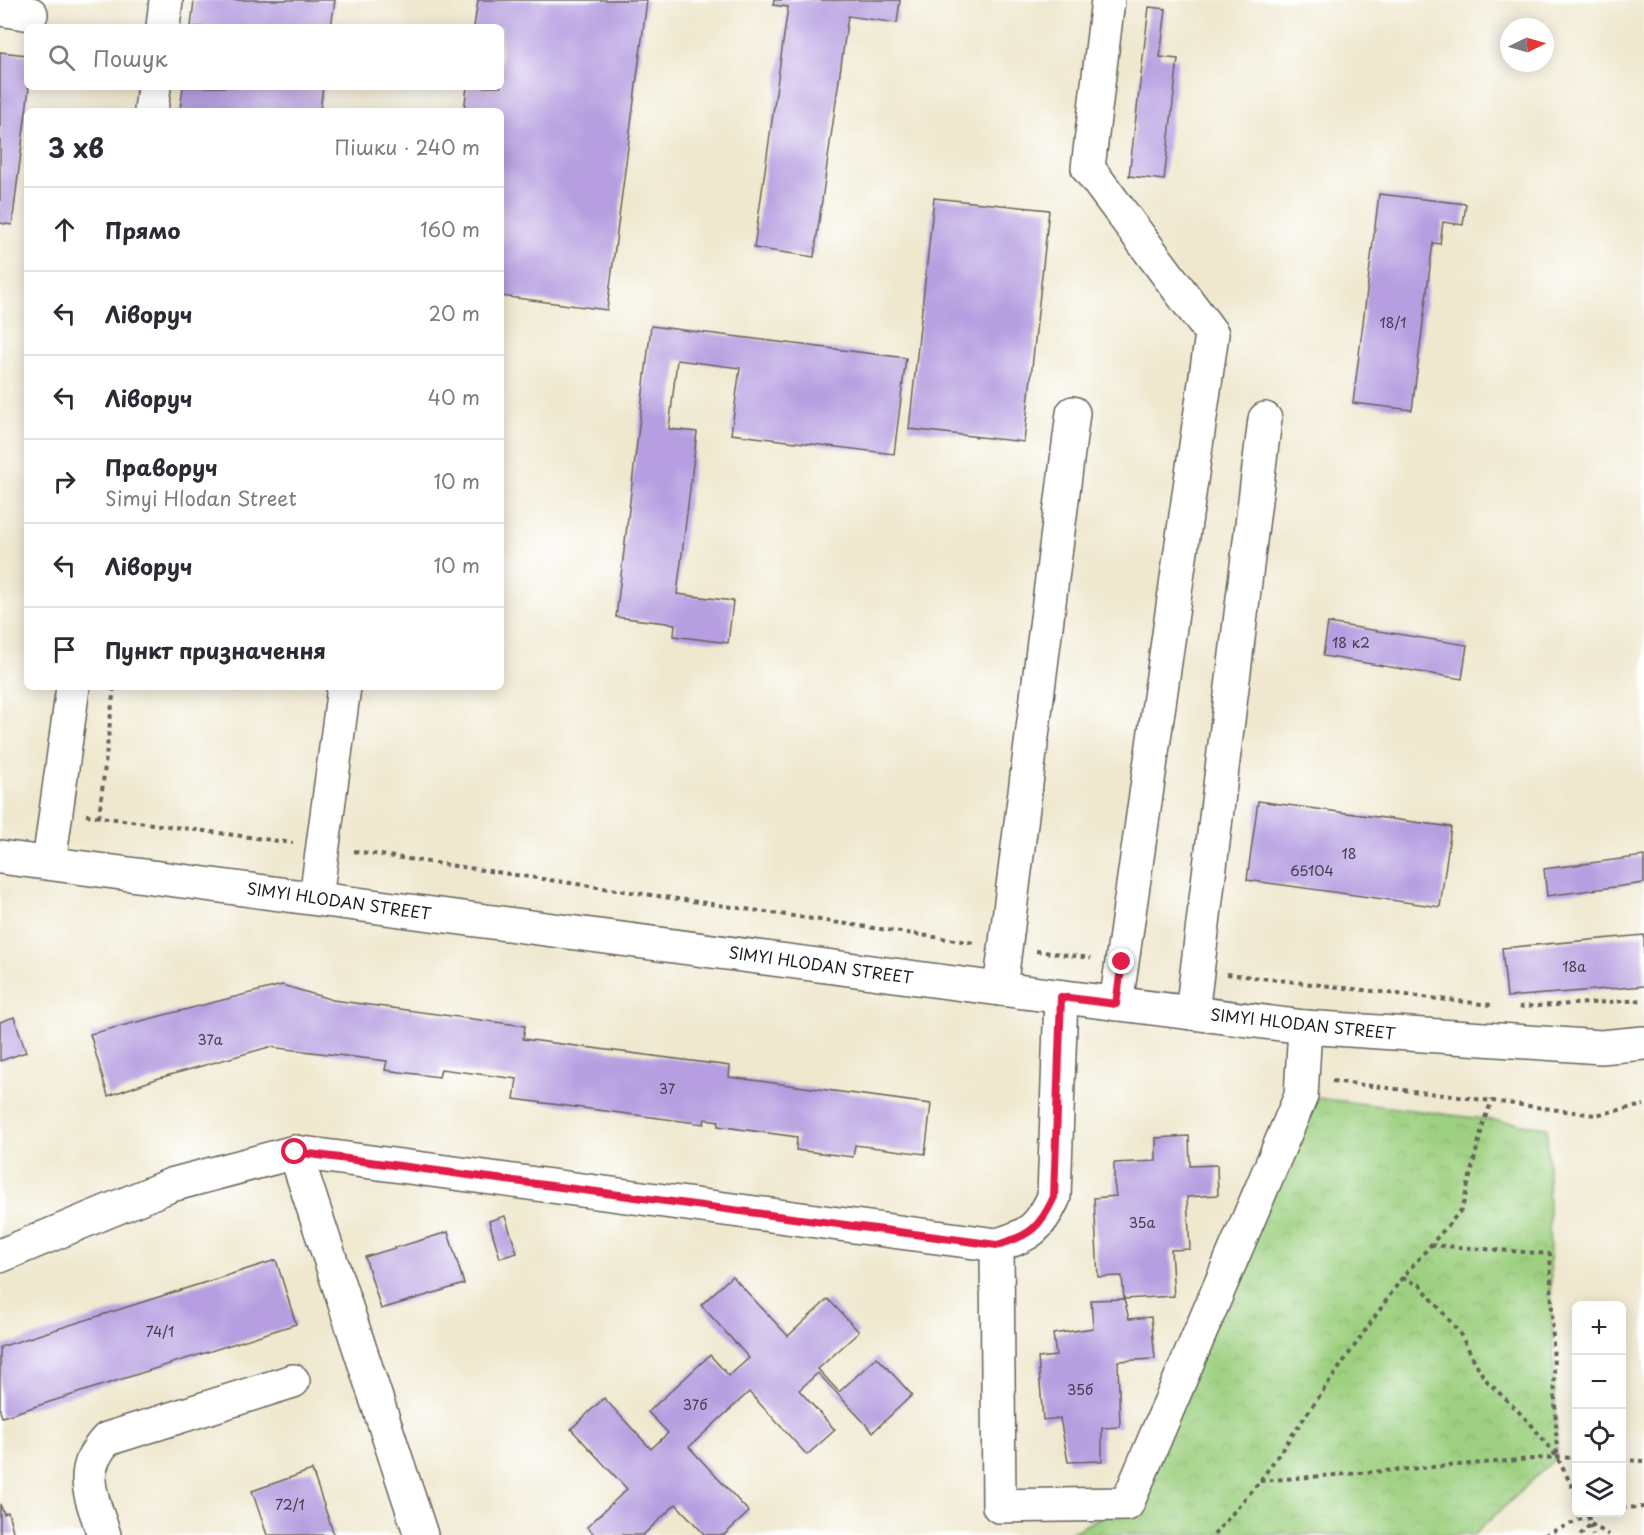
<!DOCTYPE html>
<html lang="uk">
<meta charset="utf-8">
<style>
body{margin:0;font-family:"Playpen Sans",sans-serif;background:#f2f2f3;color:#2b2b33}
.controls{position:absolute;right:18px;bottom:18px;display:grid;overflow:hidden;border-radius:9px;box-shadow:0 3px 15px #0003}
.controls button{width:54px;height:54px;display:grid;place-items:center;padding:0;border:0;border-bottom:2px solid #e1e1e2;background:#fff;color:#2b2b33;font:30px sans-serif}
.compass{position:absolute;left:1500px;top:18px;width:54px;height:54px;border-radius:50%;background:#fff;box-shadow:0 3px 15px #0003;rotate:85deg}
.stop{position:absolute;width:18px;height:18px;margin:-14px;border:4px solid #e11d48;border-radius:50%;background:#fff}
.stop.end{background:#e11d48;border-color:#fff;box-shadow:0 2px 6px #0008}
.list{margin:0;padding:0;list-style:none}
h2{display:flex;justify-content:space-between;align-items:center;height:78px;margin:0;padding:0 24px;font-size:26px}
h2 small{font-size:20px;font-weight:400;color:#7c7c81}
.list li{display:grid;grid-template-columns:39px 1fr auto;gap:18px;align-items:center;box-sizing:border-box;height:84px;padding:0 24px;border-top:2px solid #e1e1e2}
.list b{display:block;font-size:22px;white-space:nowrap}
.list p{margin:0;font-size:20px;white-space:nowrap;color:#7c7c81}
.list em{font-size:20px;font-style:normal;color:#7c7c81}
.icon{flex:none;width:33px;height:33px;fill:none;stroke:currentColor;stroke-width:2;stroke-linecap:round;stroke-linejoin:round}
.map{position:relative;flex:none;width:1644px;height:1535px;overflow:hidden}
.search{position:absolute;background:#fff;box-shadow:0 3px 15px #0003;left:24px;top:24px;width:480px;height:66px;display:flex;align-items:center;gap:15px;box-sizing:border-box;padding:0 21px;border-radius:9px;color:#7c7c81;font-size:22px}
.panel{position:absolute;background:#fff;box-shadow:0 3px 15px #0003;left:24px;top:108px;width:480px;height:582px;border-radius:9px}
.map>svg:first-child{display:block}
</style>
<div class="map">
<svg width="1644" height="1535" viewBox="0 0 1644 1535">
<defs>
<pattern id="park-crowns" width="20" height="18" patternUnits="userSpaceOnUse" patternTransform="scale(1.5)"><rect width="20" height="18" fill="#9dd080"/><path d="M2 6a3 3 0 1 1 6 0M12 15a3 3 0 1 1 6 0" fill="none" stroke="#87b26e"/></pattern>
</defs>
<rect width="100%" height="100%" fill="#fff"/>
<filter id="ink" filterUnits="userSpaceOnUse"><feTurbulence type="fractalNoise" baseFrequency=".0167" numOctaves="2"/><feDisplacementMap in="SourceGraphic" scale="12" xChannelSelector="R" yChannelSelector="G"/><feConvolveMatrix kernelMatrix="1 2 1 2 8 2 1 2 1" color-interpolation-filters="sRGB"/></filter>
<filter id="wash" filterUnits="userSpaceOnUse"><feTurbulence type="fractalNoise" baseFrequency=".008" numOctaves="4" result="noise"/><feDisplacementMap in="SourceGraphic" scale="24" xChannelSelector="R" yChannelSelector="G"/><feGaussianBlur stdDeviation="1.35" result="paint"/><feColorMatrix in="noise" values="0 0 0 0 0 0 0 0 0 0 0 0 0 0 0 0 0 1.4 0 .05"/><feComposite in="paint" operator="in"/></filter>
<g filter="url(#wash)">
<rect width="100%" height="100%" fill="#efe8cf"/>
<path fill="url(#park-crowns)" stroke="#5c764e" stroke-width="1.5" d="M 1301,1096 L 1547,1127 L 1550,1254 L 1557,1457 L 1474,1535 L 1067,1535 L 1127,1503 Z"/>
<g id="blocks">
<g fill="#b69ee0">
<path d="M 194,0 L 335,0 L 331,27 L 191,27 Z"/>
<path d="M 478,0 L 647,0 L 607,310 L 501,296 L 501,111 L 464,111 L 467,87 L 501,87 L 501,27 L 474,27 Z"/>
<path d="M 774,0 L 900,0 L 897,23 L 848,16 L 814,257 L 754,248 L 788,7 L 773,5 Z"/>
<path d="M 1149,7 L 1166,9 L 1160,57 L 1178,59 L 1164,180 L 1129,176 Z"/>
<path d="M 0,52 L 27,55 L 27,87 L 29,87 L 12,225 L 0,223 Z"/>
<path d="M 183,87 L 323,87 L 320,111 L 180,111 Z"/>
<path d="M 1379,194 L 1466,204 L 1463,225 L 1443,222 L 1440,244 L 1433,243 L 1412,410 L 1353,403 Z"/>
<path d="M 934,198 L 1049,210 L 1024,442 L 909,429 Z"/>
<path d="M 651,326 L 906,358 L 894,454 L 731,434 L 740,368 L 677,360 L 669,429 L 697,432 L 677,594 L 733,601 L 728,643 L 674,636 L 675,624 L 616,617 Z"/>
<path d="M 1328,623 L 1467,645 L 1462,679 L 1323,656 Z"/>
<path d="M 1258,801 L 1451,827 L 1440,907 L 1247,880 Z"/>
<path d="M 1644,856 L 1644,883 L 1547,896 L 1544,869 Z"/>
<path d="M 1644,935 L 1644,986 L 1507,997 L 1502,948 Z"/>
<path d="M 282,985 L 333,1000 L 525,1026 L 523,1039 L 730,1066 L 729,1077 L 931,1104 L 925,1154 L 855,1145 L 853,1157 L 796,1150 L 797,1137 L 718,1126 L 719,1121 L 705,1119 L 704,1124 L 514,1099 L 517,1079 L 441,1069 L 439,1077 L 385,1070 L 387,1061 L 269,1047 L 159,1078 L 108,1096 L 90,1034 Z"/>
<path d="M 14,1017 L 26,1052 L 0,1061 L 0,1022 Z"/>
<path d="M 1189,1136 L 1190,1166 L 1217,1165 L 1218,1195 L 1187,1197 L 1190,1249 L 1171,1250 L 1174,1296 L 1124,1299 L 1122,1276 L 1098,1277 L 1094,1198 L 1116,1196 L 1114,1182 L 1114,1163 L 1156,1161 L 1156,1138 Z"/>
<path d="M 505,1216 L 517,1253 L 500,1258 L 489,1221 Z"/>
<path d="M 448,1232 L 464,1284 L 381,1309 L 365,1257 Z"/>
<path d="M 276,1260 L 296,1324 L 2,1417 L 0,1411 L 0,1347 Z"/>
<path d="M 732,1276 L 788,1336 L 828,1299 L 859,1332 L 818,1369 L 839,1392 L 877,1357 L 912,1395 L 873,1432 L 818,1373 L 799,1390 L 835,1430 L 807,1455 L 749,1392 L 689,1447 L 749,1512 L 724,1535 L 705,1535 L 676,1504 L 643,1535 L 595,1535 L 587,1527 L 627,1489 L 571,1429 L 604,1398 L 651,1449 L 668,1433 L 648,1412 L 710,1355 L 729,1376 L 749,1358 L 701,1305 Z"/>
<path d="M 1124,1299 L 1129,1319 L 1151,1317 L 1155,1359 L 1118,1361 L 1120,1427 L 1102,1428 L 1102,1461 L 1068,1462 L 1060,1418 L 1043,1420 L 1038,1358 L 1056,1356 L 1053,1334 L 1093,1328 L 1091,1300 Z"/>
<path d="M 312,1470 L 334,1535 L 267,1535 L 252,1491 Z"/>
<path d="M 0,1504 L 4,1514 L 8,1512 L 14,1535 L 0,1535 Z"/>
</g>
</g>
</g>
<g filter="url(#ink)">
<use href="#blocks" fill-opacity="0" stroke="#66635b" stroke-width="1.5"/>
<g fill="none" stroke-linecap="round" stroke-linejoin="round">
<g stroke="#66635b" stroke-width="36">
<g id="minor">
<path d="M 1108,0 L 1088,168 L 1212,334 L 1116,1004"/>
<path d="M 0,9 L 31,14"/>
<path d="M 163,27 L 166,0"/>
<path d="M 151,111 L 154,87"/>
<path d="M 0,857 L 1000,989 L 1305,1027 L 1601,1047 L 1644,1043"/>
<path d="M 49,863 L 73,687"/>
<path d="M 316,898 L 344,687"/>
<path d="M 1000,989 L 1073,413"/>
<path d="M 1192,1013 L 1265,419"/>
<path d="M 295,1152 L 421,1535"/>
<path d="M 997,1245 L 999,1506 L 1127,1504 L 1301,1096 L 1305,1027"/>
<path d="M 0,1256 L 171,1185 L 295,1152 L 997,1245 C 1029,1236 1040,1228 1054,1197 L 1061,997"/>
<path d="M 104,1535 C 92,1497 76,1472 107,1439 L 293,1381"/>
</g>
</g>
<g stroke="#66635b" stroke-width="4" stroke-dasharray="4.5 4.5" stroke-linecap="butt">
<path d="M 86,815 L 293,843"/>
<path d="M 99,817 L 114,687"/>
<path d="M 354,851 L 975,943"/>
<path d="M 1036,951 L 1091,958"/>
<path d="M 1227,974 L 1491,1005"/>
<path d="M 1519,1007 L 1644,1000"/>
<path d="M 1332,1081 L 1492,1101"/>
<path d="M 1431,1245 L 1550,1254 L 1557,1457"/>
<path d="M 1402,1278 L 1420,1285 L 1459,1332 L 1484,1378 L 1530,1423 L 1557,1457 L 1576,1494"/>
<path d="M 1622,1460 L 1644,1461"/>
<path d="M 1260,1481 L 1557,1457 L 1576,1458"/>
<path d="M 1622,1508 L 1644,1507"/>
<path d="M 1588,1516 L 1593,1535"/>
<path d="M 1591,1524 L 1609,1535"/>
<path d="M 1214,1535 L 1260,1481 L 1402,1278 L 1462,1209 L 1484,1120 L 1492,1101 L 1595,1115 L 1644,1105"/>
<path d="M 1545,1535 L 1588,1516 L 1603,1512"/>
<path d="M 1580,1535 L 1590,1525"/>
</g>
<use href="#minor" stroke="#fff" stroke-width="33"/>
</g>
</g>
<g fill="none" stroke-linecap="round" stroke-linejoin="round" filter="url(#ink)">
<path stroke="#e11d48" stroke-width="8" d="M 295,1152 L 997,1245 C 1029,1236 1040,1228 1054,1197 L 1061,997 L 1116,1004 L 1122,962"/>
</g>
<g text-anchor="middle" stroke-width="4.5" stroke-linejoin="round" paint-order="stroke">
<g font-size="14" fill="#423c4d">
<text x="1393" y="328">18/1</text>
<text x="1351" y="648">18 к2</text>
<text x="1349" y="859">18</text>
<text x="1312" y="876">65104</text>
<text x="1574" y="972">18а</text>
<text x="210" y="1045">37а</text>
<text x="667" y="1094">37</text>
<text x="1142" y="1228">35а</text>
<text x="160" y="1337">74/1</text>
<text x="1080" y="1395">35б</text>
<text x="695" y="1410">37б</text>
<text x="290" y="1510">72/1</text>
</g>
<g font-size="16" fill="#1c1c1c" stroke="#fff">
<text transform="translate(339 901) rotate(8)" y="6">SIMYI HLODAN STREET</text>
<text transform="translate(821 965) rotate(8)" y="6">SIMYI HLODAN STREET</text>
<text transform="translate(1303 1024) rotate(6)" y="6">SIMYI HLODAN STREET</text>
</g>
</g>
</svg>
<div class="controls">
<button>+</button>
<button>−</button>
<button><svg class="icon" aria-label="locate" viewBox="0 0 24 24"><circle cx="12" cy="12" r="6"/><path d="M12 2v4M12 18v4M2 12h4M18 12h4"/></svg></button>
<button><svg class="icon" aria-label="layers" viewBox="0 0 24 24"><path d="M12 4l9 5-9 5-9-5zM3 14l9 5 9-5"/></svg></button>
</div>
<svg class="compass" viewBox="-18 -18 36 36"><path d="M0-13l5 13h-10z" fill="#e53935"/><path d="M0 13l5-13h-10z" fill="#7c7c81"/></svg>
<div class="stop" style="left:295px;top:1152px"></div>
<div class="stop end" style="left:1122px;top:962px"></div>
<div class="search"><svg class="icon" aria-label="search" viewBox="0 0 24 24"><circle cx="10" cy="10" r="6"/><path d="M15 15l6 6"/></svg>Пошук</div>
<section class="panel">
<h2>3 хв<small>Пішки · 240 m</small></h2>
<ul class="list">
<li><svg class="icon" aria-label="ahead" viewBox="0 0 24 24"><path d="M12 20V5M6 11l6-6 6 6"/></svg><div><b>Прямо</b></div><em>160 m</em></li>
<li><svg class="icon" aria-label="left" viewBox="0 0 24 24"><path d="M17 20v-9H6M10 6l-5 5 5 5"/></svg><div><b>Ліворуч</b></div><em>20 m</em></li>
<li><svg class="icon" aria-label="left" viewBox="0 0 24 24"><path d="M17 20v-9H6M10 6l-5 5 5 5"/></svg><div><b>Ліворуч</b></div><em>40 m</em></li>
<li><svg class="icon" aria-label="right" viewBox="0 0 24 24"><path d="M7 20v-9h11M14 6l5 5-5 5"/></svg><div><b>Праворуч</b><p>Simyi Hlodan Street</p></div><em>10 m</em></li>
<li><svg class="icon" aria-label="left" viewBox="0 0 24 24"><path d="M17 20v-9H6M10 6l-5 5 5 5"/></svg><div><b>Ліворуч</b></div><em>10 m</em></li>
<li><svg class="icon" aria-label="arrive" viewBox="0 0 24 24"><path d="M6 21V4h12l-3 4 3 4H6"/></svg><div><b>Пункт призначення</b></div></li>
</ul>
</section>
</div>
